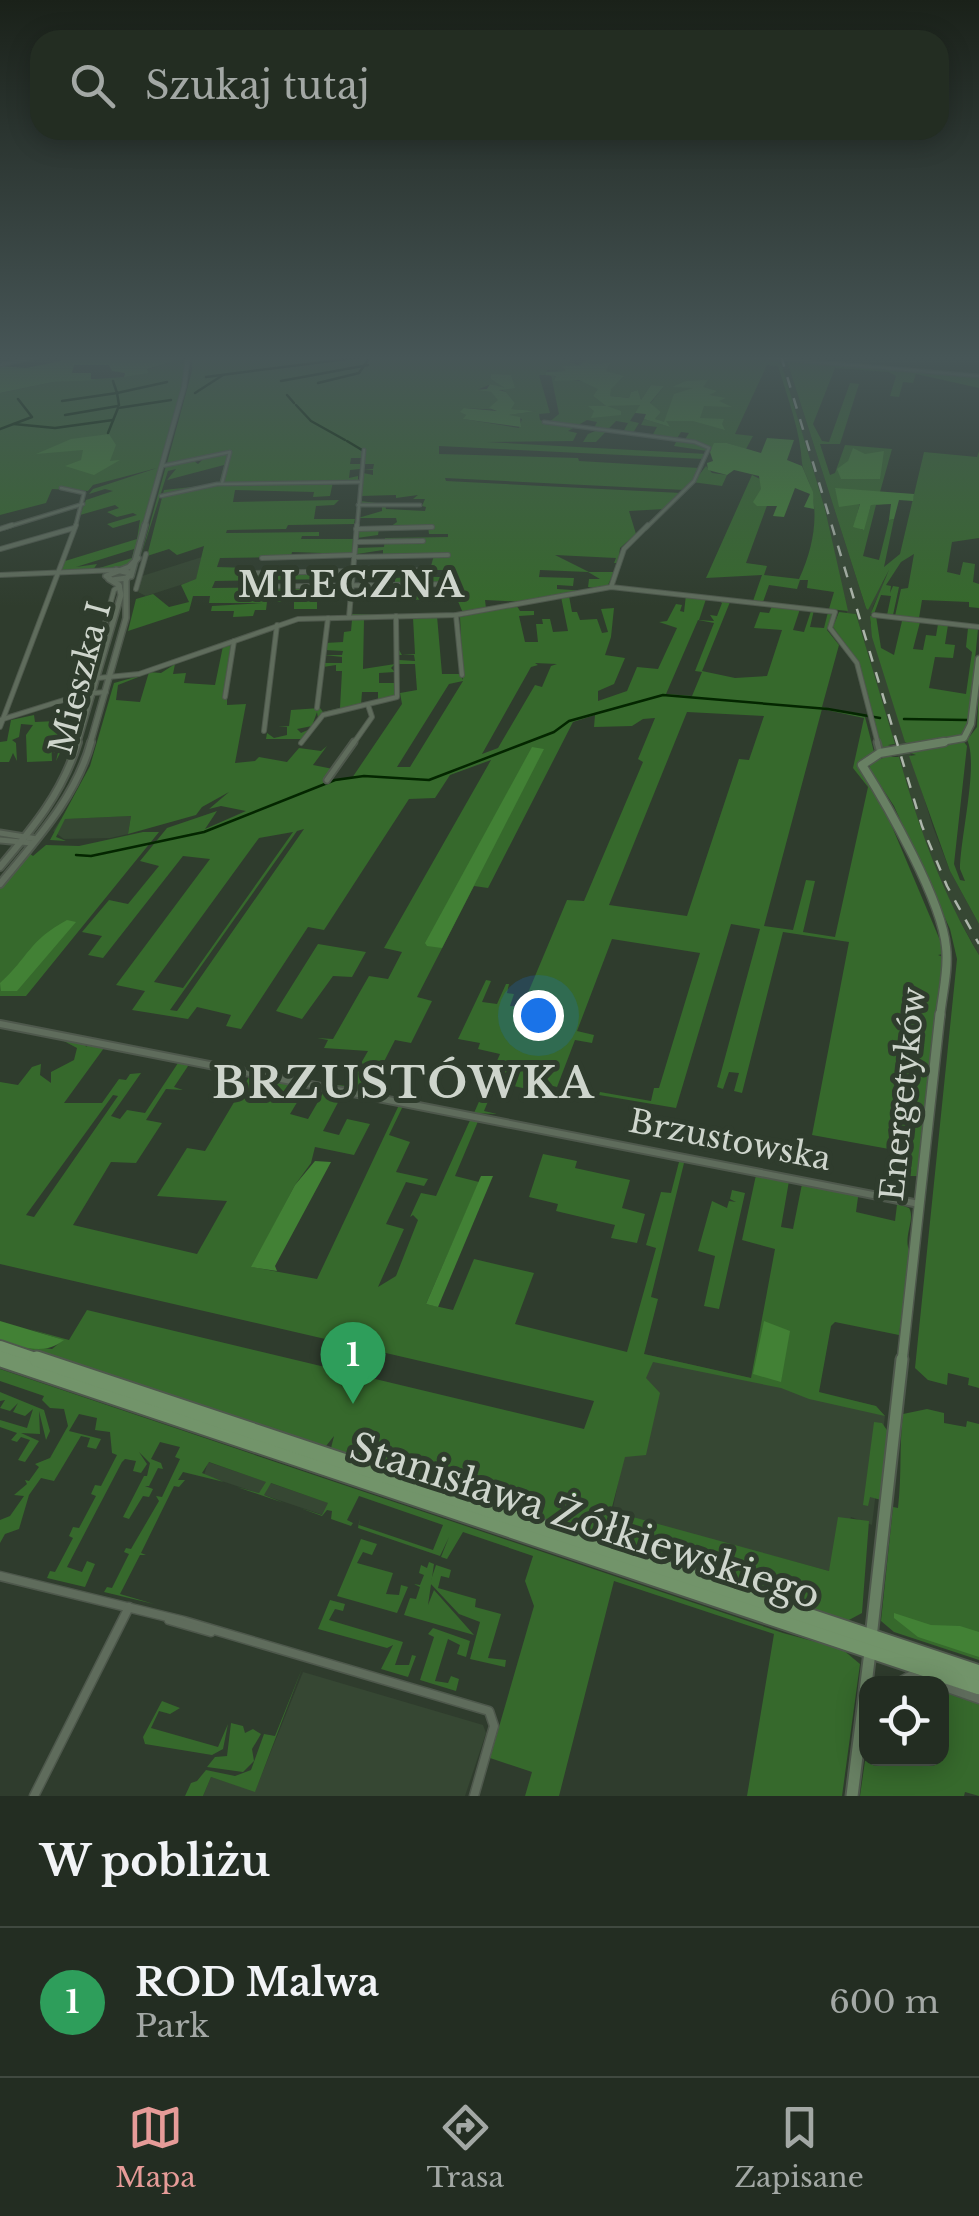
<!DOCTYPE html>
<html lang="pl">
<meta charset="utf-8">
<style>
body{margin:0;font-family:"Libre Baskerville",serif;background:#2f392f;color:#f1f3f6}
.controls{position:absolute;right:30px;bottom:30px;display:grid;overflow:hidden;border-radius:20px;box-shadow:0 5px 25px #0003}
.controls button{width:90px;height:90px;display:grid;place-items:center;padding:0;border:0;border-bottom:2px solid #404940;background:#232d22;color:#f1f3f6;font:50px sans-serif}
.you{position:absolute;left:538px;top:1015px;width:35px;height:35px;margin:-25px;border:8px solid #fff;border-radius:50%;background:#1a73e8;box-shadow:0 0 0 15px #1a73e833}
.badge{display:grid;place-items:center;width:65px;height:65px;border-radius:50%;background:#e69b98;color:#fff;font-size:32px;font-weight:700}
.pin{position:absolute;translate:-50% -82px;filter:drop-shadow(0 2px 5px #0008)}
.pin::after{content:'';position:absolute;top:52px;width:35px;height:30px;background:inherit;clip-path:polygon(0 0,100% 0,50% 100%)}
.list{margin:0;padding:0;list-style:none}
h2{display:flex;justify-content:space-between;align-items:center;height:130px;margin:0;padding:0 40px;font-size:42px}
h2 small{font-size:32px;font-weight:400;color:#a3a8a5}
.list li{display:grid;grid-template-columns:65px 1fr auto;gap:30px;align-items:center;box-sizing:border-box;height:150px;padding:0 40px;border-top:2px solid #404940}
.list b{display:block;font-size:38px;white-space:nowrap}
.list p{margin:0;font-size:32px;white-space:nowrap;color:#a3a8a5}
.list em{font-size:32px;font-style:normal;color:#a3a8a5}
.icon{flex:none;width:55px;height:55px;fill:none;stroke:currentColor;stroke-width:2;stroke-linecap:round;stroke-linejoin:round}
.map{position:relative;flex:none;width:979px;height:1796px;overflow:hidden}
.search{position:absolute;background:#232d22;box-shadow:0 5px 25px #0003;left:30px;right:30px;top:30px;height:110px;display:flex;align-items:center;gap:25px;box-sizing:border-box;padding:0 35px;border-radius:30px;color:#a3a8a5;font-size:38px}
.sheet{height:280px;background:#232d22}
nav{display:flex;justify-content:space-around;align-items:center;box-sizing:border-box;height:140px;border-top:2px solid #404940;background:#232d22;font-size:28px;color:#a3a8a5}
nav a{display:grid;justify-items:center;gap:5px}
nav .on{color:#e69b98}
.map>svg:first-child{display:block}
</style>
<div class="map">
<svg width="979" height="1796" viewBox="0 0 979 1796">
<rect width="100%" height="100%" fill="#2f3c2d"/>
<g fill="#364733">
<path d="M 778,356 L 784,356 L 787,361 L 866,608 L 897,561 L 979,509 L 979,537 L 950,541 L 910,555 L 895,565 L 873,606 L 870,622 L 933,827 L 950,871 L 979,924 L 979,955 L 944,892 L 925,849 L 856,614 L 847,613 L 825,509 Z"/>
<path d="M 202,557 L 196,580 L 146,596 L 138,592 L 142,576 Z"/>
<path d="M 131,816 L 128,834 L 110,838 L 64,839 L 53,831 L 61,819 Z"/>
<path d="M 644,1354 L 876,1406 L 885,1416 L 872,1525 L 851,1517 L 829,1571 L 612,1513 Z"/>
<path d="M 208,1462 L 329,1503 L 323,1515 L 204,1475 Z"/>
<path d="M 303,1672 L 483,1725 L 486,1733 L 465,1796 L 203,1796 L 211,1777 L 255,1791 Z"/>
</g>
<g fill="#36692c" fill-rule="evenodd">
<path d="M 176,356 L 182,356 L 180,363 L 183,364 L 186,356 L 186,371 L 133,563 L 120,569 L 96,569 L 132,558 L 134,549 L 76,567 L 97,564 L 93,570 L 61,571 L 65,561 L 137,539 L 140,520 L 113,528 L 107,524 L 137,515 L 133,513 L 117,517 L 107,512 L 119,508 L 115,505 L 80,515 L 86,500 L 113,491 L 105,489 L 89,494 L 93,489 L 157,468 L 93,485 L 88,491 L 52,489 L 46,503 L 0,515 L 0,393 L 53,382 L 124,377 L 174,361 Z"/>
<path d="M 192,356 L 558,356 L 565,359 L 576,356 L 568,362 L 578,365 L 590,356 L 741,356 L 759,359 L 775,356 L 782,366 L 825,509 L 848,611 L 829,609 L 834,592 L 807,588 L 808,580 L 800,580 L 797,589 L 769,585 L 763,602 L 753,601 L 762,575 L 706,578 L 752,475 L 760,479 L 762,489 L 772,492 L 746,563 L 767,566 L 764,575 L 799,579 C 814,547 819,514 810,485 C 808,478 803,471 802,463 C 800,430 788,399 778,366 L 767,365 L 735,434 L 753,436 L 746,449 L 727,443 L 714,444 L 712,450 L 704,444 L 708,448 L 707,451 L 674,446 L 677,440 L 684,441 L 689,433 L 681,432 L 676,440 L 652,436 L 657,427 L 641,425 L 644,419 L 670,427 L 654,420 L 661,412 L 650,404 L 664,386 L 651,385 L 641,400 L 638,390 L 631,392 L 629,398 L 610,396 L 610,390 L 600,386 L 601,379 L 619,381 L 623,377 L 606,371 L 609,363 L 588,364 L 586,359 L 579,366 L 563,366 L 567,371 L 547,370 L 546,375 L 539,375 L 550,413 L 539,414 L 540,420 L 548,423 L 559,414 L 551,375 L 557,377 L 554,381 C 570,379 586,379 599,389 L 593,396 L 606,406 L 641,404 L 630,421 L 639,423 L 633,433 L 623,432 L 628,423 L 616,421 L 596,442 L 583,442 L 588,434 L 600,429 L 594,428 L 597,422 L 587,420 L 568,431 L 577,433 L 573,441 L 487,442 L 707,454 L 704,459 L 439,446 L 439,454 L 578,458 L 579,461 L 699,468 L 696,479 L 706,466 L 712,473 L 727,475 L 722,486 L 692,482 L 685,490 L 445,478 L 446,481 L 681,493 L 664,509 L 629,511 L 636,534 L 620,548 L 618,563 L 614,563 L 616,558 L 555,555 L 589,572 L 614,572 L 607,587 L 591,589 L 597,588 L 588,587 L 589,579 L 600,579 L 588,572 L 540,570 L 539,577 L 574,578 L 573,586 L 557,585 L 557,589 L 587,591 L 527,602 L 485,600 L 486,608 L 495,607 L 463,613 L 457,599 L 399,600 L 405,585 L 395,584 L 395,578 L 413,577 L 414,584 L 408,586 L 421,585 L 411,592 L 451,591 L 449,585 L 433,585 L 446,583 L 433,583 L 433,577 L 451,577 L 452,570 L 430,570 L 434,555 L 383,556 L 383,550 L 357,554 L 357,548 L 384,547 L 385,538 L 448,537 L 448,534 L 429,534 L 428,527 L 384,528 L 379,529 L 378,535 L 357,538 L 359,528 L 390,527 L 397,522 L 396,518 L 358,518 L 382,511 L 382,504 L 361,505 L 360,501 L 385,504 L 386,509 L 425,511 L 426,507 L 422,506 L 425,499 L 413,499 L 418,495 L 396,498 L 396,495 L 360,496 L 363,473 L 373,475 L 373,470 L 363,469 L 373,469 L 374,464 L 365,464 L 364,458 L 351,458 L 350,464 L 361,464 L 360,469 L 350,470 L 349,478 L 358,476 L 358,480 L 333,482 L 330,496 L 313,497 L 314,492 L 235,490 L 233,502 L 339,500 L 334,505 L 316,506 L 314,519 L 355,519 L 354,524 L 288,525 L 286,529 L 227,530 L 226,533 L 319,532 L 319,536 L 302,536 L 301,539 L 353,539 L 352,554 L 292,552 L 291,557 L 220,558 L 217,567 L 250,568 L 249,573 L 329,572 L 329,579 L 215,581 L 212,588 L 302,587 L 302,595 L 317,602 L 317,609 L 294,609 L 294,602 L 267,602 L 266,610 L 255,610 L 253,616 L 233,617 L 234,611 L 211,611 L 212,606 L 263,603 L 209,603 L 210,596 L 193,596 L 189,611 L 128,631 L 136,599 L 153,594 L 169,607 L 189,602 L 181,585 L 196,579 L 204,546 L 177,555 L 169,549 L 147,556 L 164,490 L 219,484 L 224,465 L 167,480 L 176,469 L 168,471 L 141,556 L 166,466 L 194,461 L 198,464 L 204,458 L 167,463 L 192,371 ZM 491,384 L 506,392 L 515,403 L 510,409 L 536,411 L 508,415 L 522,419 L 519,428 L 464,419 L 466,415 L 461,412 L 465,408 L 499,410 L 490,409 L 499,400 L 491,392 L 477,390 Z"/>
<path d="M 788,356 L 797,359 L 796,361 L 979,376 L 979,388 L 916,374 L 913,383 L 903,382 L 899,397 L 890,396 L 896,376 L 889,372 L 835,368 L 813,424 L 822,441 L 829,442 L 850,383 L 859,384 L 840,444 L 820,444 L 830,475 L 835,473 L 845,445 L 892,449 L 880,492 L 835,489 L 849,503 L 860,503 L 854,526 L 863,530 L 871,505 L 891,503 L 876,505 L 863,556 L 879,560 L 889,520 L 894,519 L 884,567 L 900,554 L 924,452 L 977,457 L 979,451 L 979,538 L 952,542 L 947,572 L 960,575 L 963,562 L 975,564 L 973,582 L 979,584 L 979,608 L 969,607 L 969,602 L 922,600 L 919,618 L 895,616 L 901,589 L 908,588 L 914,554 L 901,562 L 886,585 L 891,586 L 890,593 L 893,586 L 899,587 L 893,615 L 887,615 L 891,596 L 881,595 L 874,614 L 871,613 L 889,570 L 868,610 L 866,608 L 787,361 L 796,360 Z"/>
<path d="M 686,595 L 706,599 L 699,620 L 714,621 L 710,615 L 717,616 L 722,603 L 717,599 L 730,602 L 702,671 L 735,678 L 767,676 L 782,630 L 754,628 L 760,612 L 769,613 L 772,606 L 800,609 L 793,630 L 804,632 L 811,611 L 814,610 L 810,627 L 824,628 L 828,612 L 832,614 L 827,630 L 839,645 L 822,707 L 865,717 L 874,752 L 860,761 L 860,771 L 885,810 L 942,945 L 943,954 L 938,955 L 943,957 L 917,1176 L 909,1176 L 911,1153 L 812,1135 L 849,942 L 783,932 L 742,1093 L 734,1091 L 739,1073 L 729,1072 L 723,1089 L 717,1087 L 760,929 L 731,924 L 676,1108 L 599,1095 L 600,1092 L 651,1101 L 654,1088 L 659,1088 L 700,953 L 612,939 L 577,1031 L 594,1035 L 592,1043 L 575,1040 L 557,1087 L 544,1084 L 541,1092 L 496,1082 L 484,1111 L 497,1114 L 474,1113 L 500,1054 L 478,1049 L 480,1043 L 458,1039 L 486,980 L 491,981 L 482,1002 L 497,1004 L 506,984 L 509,984 L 507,993 L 514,994 L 510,1006 L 522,1007 L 567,900 L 584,901 L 643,762 L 638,759 L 655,718 L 643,719 L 632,726 L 594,727 L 595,715 L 573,722 L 488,888 L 474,886 L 417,997 L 432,1001 L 411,1043 L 395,1040 L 370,1089 L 380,1095 L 328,1084 L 348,1086 L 368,1051 L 324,1048 L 328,1040 L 317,1038 L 333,1039 L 369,976 L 388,979 L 402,952 L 384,948 L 491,760 L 450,775 L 435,798 L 409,799 L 324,930 L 308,927 L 241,1029 L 226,1026 L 231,1015 L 197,1007 L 188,1019 L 132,1010 L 145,991 L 116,985 L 210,859 L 183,856 L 103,958 L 88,955 L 102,936 L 82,932 L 109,900 L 128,904 L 159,866 L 140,861 L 167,828 L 217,811 L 205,829 L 246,811 L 221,806 L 209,809 L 229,792 L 202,807 L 196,815 L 128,834 L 131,816 L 65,819 L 56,837 L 66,841 L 50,840 L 90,766 L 114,683 L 146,674 L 118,685 L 116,700 L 140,702 L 149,672 L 161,673 L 175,664 L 173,674 L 186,673 L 184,683 L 215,685 L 223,646 L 232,644 L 224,697 L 227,698 L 227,705 L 246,704 L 235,763 L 255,761 L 259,757 L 287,762 L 299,748 L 321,751 L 327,746 L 313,765 L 333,769 L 326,780 L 330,782 L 352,778 L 402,704 L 400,693 L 417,690 L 415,664 L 399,664 L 399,660 L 415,661 L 414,655 L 399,655 L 399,650 L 402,655 L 415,654 L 413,618 L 352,616 L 352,614 L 437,616 L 442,674 L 460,674 L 463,680 L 460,617 L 517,606 L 520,611 L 534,611 L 534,615 L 519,616 L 525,642 L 538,642 L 536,624 L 543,624 L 542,619 L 550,619 L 553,632 L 568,631 L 561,597 L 569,596 L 572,612 L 577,612 L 580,620 L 597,619 L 602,633 L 608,632 L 601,609 L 614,608 L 611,637 L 605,655 L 625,658 L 614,684 L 598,691 L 598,701 L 627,691 L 637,667 L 658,669 L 677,628 L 659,622 L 667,621 L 676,604 L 682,605 L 680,611 L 684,612 ZM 698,620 L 714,623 L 695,671 L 702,672 L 692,696 L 666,694 ZM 535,663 L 557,664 L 551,666 L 542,687 L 535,685 L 498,748 L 482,754 L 531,667 L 538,665 ZM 463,681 L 410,767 L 397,767 L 449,684 ZM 822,709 L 864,718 L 853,768 L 868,787 L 835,937 L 803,932 L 815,881 L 806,880 L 793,930 L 764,926 ZM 687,712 L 764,716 L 749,760 L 739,759 L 687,916 L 609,905 ZM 304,829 L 177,1011 L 170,1010 L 297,831 ZM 293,832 L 183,988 L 154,982 L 259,838 Z"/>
<path d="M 839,612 L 856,614 L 895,744 L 888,745 L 896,748 L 881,749 L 858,661 L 833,627 Z"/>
<path d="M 870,616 L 876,616 L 881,648 L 894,655 L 902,621 L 896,618 L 920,622 L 913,649 L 923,650 L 926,635 L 936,636 L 938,624 L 930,623 L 948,625 L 945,644 L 955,645 L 953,658 L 935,657 L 929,688 L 966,694 L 972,652 L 966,647 L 968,628 L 958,626 L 978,629 L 968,729 L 964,735 L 911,745 L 905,742 L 872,637 Z"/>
<path d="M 352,620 L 364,620 L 363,669 L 395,664 L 391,668 L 395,672 L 379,673 L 379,683 L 396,683 L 396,696 L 373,703 L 378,699 L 378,692 L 362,692 L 361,705 L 318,718 L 317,712 L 312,726 L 297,729 L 301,733 L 310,729 L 301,739 L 266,739 L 267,733 L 274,738 L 287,735 L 287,727 L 278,727 L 289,726 L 291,710 L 320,708 L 323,712 L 340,708 L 342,671 L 336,671 L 336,665 L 323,667 L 324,663 L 342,663 L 342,657 L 324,655 L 342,655 L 343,651 L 325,650 L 325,643 L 343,642 L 344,632 L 351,631 Z"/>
<path d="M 979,689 L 979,924 L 950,871 L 909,756 L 916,755 L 908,752 L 964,742 L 967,746 L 954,864 L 960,880 L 965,881 L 960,869 C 960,839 979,762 967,740 L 977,727 Z"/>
<path d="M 87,695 L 71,760 L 66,761 L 71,747 L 63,747 L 56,761 L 61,740 L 54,753 L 51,739 L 52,761 L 27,762 L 26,735 L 33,725 L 21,724 L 19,737 L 12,740 L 16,743 L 17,761 L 13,753 L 9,762 L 0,762 L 0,742 L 7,741 L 11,720 L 34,715 L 35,722 L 56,721 L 58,713 L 74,712 L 77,698 Z"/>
<path d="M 894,754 L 891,757 L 899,757 C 919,828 941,891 979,955 L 979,1388 L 968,1385 L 969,1378 L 948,1373 L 947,1385 L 928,1380 L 915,1368 L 957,959 L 950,929 L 894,806 L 869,768 L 872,762 Z"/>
<path d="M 143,832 L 159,832 L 26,996 L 0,996 L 0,887 L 29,853 L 33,856 L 46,845 L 79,846 Z"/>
<path d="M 318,944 L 366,952 L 352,977 L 333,976 L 302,1019 L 276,1011 Z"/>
<path d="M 60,1039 L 85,1043 L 86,1047 L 90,1043 L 108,1048 L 104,1048 L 64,1103 L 102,1103 L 119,1079 L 126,1080 L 130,1074 L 141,1073 L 111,1116 L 120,1119 L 127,1110 L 145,1113 L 180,1060 L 190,1063 L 174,1087 L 183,1090 L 166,1089 L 146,1120 L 162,1123 L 136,1163 L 111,1162 L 73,1225 L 197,1254 L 227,1201 L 157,1196 L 187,1148 L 205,1151 L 249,1077 L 242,1072 L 307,1086 L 290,1114 L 308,1119 L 326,1088 L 344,1091 L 323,1131 L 339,1135 L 347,1119 L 370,1124 L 354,1155 L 315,1147 L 311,1163 L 295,1185 L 252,1267 L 317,1279 L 399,1105 L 403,1106 L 389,1135 L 410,1142 L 396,1172 L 428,1179 L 424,1186 L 406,1182 L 386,1224 L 404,1229 L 378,1287 L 396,1276 L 418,1220 L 413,1215 L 410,1217 L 421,1193 L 436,1196 L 471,1118 L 479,1119 L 455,1176 L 479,1182 L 426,1304 L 453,1310 L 474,1259 L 534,1273 L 515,1324 L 627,1352 L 656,1248 L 646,1245 L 661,1192 L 671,1193 L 680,1158 L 685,1159 L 651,1297 L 658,1299 L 644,1354 L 751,1378 L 775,1249 L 742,1240 L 756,1175 L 789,1181 L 781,1227 L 793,1229 L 802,1184 L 868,1195 L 858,1197 L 856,1212 L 895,1221 L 897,1205 L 893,1202 L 909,1208 C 916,1219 902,1238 910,1252 L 899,1335 L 835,1322 L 831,1326 L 819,1392 L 876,1406 L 885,1416 L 809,1399 L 781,1388 L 653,1362 L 646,1378 L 660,1393 L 646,1455 L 625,1457 L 611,1511 L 829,1571 L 838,1517 L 869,1521 L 862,1613 L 847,1621 L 586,1537 L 564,1524 L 565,1503 L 558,1522 L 536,1519 L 348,1457 L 331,1448 L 334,1436 L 326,1446 L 305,1443 L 0,1343 L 52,1349 L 63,1340 L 29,1329 L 69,1340 L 87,1310 L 584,1429 L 594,1401 L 0,1264 L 0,1082 L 18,1085 L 32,1067 L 41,1064 L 40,1075 L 51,1083 L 51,1072 L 74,1060 L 77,1048 ZM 113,1095 L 118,1096 L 34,1217 L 26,1215 Z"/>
<path d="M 543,1154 L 577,1161 L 575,1168 L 630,1180 L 622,1208 L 645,1214 L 637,1243 L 611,1238 L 615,1225 L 556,1211 L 558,1204 L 529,1197 Z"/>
<path d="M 732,1190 L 745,1193 L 719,1309 L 704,1306 L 715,1256 L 698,1251 L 712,1201 L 727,1208 L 729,1201 L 736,1202 L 730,1199 Z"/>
<path d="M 0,1369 L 783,1633 L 842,1649 L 860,1664 L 842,1796 L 747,1796 L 774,1634 L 614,1581 L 559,1796 L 525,1796 L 532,1772 L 490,1758 L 534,1606 L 525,1581 L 533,1556 L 463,1532 L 447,1559 L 441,1557 L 449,1537 L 440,1556 L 358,1528 L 360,1518 L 359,1525 L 433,1550 L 443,1525 L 359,1496 L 347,1520 L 353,1523 L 357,1517 L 351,1526 L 331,1519 L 332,1511 L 327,1510 L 322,1516 L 300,1508 L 322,1515 L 328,1503 L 271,1483 L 264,1495 L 284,1503 L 237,1487 L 259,1493 L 266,1482 L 209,1462 L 202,1473 L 224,1482 L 183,1472 L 178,1480 L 185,1480 L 179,1487 L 174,1486 L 141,1553 L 146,1555 L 140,1555 L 120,1594 L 154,1604 L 104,1592 L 107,1587 L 112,1588 L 129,1554 L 124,1552 L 126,1548 L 131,1549 L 159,1501 L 156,1496 L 162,1497 L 180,1459 L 175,1457 L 180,1447 L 160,1442 L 151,1459 L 161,1463 L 163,1469 L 158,1468 L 149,1486 L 145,1486 L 153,1489 L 149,1497 L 143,1496 L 129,1519 L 123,1517 L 144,1476 L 147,1476 L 150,1463 L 139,1452 L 147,1464 L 141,1473 L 133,1471 L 136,1461 L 125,1459 L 122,1462 L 67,1567 L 82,1572 L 87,1561 L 95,1564 L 85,1587 L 47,1578 L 50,1571 L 55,1572 L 73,1538 L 69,1536 L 73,1527 L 79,1528 L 96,1496 L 91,1494 L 95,1485 L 101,1486 L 117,1455 L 112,1453 L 110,1432 L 95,1430 L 97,1418 L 79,1414 L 69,1431 L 101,1439 L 96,1449 L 87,1447 L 90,1438 L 81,1436 L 54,1481 L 41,1478 L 29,1495 L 19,1529 L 5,1534 L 0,1543 L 0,1520 L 10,1516 L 24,1496 L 14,1495 L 27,1484 L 25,1480 L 29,1481 L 39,1467 L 35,1464 L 50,1458 L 68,1426 L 64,1409 L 50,1408 L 42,1400 L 44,1396 L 0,1381 Z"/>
<path d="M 0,1392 L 44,1410 L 50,1431 L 46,1440 L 39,1411 L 40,1434 L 21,1433 L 39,1441 L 25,1462 L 18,1460 L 30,1440 L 21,1437 L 17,1442 L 11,1440 L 17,1433 L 0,1427 L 0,1420 L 27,1428 L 33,1409 L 25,1416 L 13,1412 L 18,1403 L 10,1411 L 0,1408 L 5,1400 L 0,1401 Z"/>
<path d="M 927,1409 L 944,1413 L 944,1423 L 966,1427 L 967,1421 L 979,1424 L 979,1660 L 894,1632 L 881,1621 L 893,1507 L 898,1508 C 902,1474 899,1447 903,1414 Z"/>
<path d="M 874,1422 L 882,1423 L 889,1433 L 881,1500 L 870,1497 L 868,1506 L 863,1505 Z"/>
<path d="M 361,1539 L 377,1544 L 372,1555 L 363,1552 L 357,1563 L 393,1573 L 386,1594 L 399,1595 L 401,1585 L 408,1587 L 397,1613 L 337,1596 Z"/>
<path d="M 429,1562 L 434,1564 L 428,1605 L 434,1590 L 474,1635 L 404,1615 L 410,1598 L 416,1599 L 420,1587 L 414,1584 L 420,1585 L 424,1575 L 419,1573 L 421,1565 L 427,1568 Z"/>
<path d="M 436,1565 L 451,1570 L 449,1578 L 441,1576 L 438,1588 L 476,1599 L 475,1607 L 501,1614 L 488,1658 L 506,1660 L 505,1667 L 470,1659 L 480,1622 L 459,1614 L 430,1583 Z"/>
<path d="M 330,1600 L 345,1604 L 343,1611 L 335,1609 L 329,1620 L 403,1642 L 395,1665 L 409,1665 L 412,1655 L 416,1656 L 408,1677 L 381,1669 L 393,1645 L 387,1648 L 318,1629 Z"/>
<path d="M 433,1628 L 470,1641 L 466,1657 L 457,1654 L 460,1645 L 448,1639 L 435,1681 L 448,1683 L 451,1676 L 459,1679 L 456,1691 L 420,1680 L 434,1637 L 428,1634 Z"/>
<path d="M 303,1666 L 255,1792 L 211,1777 L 203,1796 L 185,1796 L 191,1783 L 197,1781 L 206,1770 L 235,1776 L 251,1770 L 264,1734 L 275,1736 Z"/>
<path d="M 942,1689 L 979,1703 L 979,1796 L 965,1792 L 964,1796 L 860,1796 L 866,1754 L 866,1758 L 942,1758 Z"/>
<path d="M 162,1701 L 180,1708 L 170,1714 L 159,1711 L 151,1728 L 218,1747 L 228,1724 L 223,1749 L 212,1755 L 145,1744 L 143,1737 Z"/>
<path d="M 231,1723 L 243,1726 L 245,1733 L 253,1729 L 261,1734 L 252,1749 L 254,1761 L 243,1772 L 207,1767 L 215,1757 L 227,1756 Z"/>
</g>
<g fill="#428135">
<path d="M 61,356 L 176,356 L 174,361 L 147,369 L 148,373 L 124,377 L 125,373 L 112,371 L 109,365 L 74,365 L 72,373 L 91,373 L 91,379 L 98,380 L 53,382 L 0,393 L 0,366 L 26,368 L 61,361 Z"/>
<path d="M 588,359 L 589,364 L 610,363 L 606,371 L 624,376 L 611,389 L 610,396 L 629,398 L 631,392 L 638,390 L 641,400 L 651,385 L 664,386 L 650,403 L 661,412 L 655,419 L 664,422 L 674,394 L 693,388 L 672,387 L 686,381 L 708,380 L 703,387 L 717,391 L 709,395 L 726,398 L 719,401 L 732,407 L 704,406 L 700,418 L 724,419 L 722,424 L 725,430 L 693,421 L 666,421 L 670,427 L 644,419 L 646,414 L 635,413 L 640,405 L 607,406 L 621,411 L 621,415 L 591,418 L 594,411 L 588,406 L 606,406 L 593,396 L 598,389 L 579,380 L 554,381 L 556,376 L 546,375 L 546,372 L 566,371 L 562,366 L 579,366 Z"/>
<path d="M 491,374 L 511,375 L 515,388 L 499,390 L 506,392 L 515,403 L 511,409 L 536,411 L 509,415 L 520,417 L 521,427 L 463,419 L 466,415 L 460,412 L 464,408 L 497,411 L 489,408 L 498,400 L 491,392 L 475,390 L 487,389 L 490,384 L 505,388 L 491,379 Z"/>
<path d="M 109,434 L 116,445 L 110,461 L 120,460 L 94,475 L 65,466 L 81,460 L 83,450 L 36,454 L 71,439 Z"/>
<path d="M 767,438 L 794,440 L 787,460 L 802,466 L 813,492 L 814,509 L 804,507 L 810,494 L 795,488 L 784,517 L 773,516 L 777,506 L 757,506 L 753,502 L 761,489 L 759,476 L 734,470 L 727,475 L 708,470 L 707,463 L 713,461 L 710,452 L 714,443 L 727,443 L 761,453 Z"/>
<path d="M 853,448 L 865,454 L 884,451 L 880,479 L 841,479 L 837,469 L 848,461 Z"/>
<path d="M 835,488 L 914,494 L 913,501 L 899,500 L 894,519 L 889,520 L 891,504 L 871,505 L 864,530 L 853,527 L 860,504 L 839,507 Z"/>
<path d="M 532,747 L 544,749 L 442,948 L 427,946 L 425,943 Z"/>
<path d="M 67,920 L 76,922 L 17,991 L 1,991 L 0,983 C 29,957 28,941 67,920 Z"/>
<path d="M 315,1161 L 331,1162 L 275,1266 L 277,1271 L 251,1267 L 295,1185 Z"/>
<path d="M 481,1176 L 493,1176 L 438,1307 L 426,1304 Z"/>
<path d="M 0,1321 L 64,1340 C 45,1355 26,1348 4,1342 L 0,1341 Z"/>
<path d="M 764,1321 L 790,1331 L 781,1382 L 753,1374 Z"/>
<path d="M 894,1613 L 931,1625 L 960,1626 L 979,1632 L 979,1657 L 918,1637 L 894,1618 Z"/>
</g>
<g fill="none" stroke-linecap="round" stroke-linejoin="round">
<g stroke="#042600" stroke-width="2.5">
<path d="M 206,377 L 370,356"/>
<path d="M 113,381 L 117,393 L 167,382"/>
<path d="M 281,381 L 368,365"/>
<path d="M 318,383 L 359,373 L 370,357"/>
<path d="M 195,393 L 223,375"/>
<path d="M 287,395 L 294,403"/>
<path d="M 62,401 L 117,393 L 119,405"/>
<path d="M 296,405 L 311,421 L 345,440"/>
<path d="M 65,415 L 118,406"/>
<path d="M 14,424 L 55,428 L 113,420"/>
<path d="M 0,429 L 32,417 L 18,399"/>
<path d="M 108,433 L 118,408 L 171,400"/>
<path d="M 347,441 L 362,450"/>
<path d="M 904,719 L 967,720"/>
<path d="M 76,855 L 91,856 L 204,832 L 335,780 L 364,776 L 429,780 L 554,732 L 569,721 L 663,695 L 828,709 L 880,718"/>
</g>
<g stroke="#4e584c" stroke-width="5">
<g id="minor-far4">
<path d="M 743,356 L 979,376"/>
<path d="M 0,365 L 41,356"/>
<path d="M 544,422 L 695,442 L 709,448 L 694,481 L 646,528"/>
<path d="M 162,466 L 230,452 L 222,483"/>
<path d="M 61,488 L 84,493 L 75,528"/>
<path d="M 161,496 L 217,484 L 360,482"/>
<path d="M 358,505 L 420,505"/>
<path d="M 4,528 L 83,504"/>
<path d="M 357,528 L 364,450"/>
<path d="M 397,528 L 432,527"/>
</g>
</g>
<g stroke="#4e584c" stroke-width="6">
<g id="minor-far3">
<path d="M 0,529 L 12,525"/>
<path d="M 356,529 L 432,527"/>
<path d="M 356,542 L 423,541"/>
<path d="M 0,549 L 74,528"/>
<path d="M 354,557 L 448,555"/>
<path d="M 262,558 L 354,555"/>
<path d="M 353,572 L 429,570"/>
<path d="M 248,573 L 353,571"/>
<path d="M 0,575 L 116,570"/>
<path d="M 244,587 L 453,584"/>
<path d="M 611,587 L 624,549 L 648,525"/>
<path d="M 136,589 L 146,554"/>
<path d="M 456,615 L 462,675"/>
<path d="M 874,615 L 979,627"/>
<path d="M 349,617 L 357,525"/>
<path d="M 98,678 L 139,674 L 298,619 L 456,615 L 611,587 L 835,612 L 830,628 L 857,663 L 878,744"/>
<path d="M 86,694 L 114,590 L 120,586"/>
<path d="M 225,697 L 234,641"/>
<path d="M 317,708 L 328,618"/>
<path d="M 0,720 L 83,694 L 106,692"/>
<path d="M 0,727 L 76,525"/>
<path d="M 264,731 L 277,625"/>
<path d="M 301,743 L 323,715 L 397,697 L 396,616"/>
<path d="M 353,744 L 372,717 L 368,705"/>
</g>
</g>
<g stroke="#4e584c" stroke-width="9">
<g id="minor-far2">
<path d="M 877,742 L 880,753"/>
<path d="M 327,780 L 354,742"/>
<path d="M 0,833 L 37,839"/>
<path d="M 0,840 L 32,843"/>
</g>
</g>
<g stroke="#4e584c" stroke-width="10">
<path id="minor-far1" d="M 0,1024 L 919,1204"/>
</g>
<g stroke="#4e584c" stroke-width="11">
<g id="minor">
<path d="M 0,1576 L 184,1621 L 489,1711 L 494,1726 L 474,1796"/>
<path d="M 169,1620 L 211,1632"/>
<path d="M 896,1684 L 910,1676 L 934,1684"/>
<path d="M 942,1686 L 979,1699"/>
<path d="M 34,1796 L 129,1607"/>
</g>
</g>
<g stroke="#4e584c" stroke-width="6">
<path id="tertiary-far2" d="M 144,528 L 184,387 L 188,356"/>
</g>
<g stroke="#4e584c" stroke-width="8">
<g id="tertiary-far1">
<path d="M 131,576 L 145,525"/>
<path d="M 127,578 L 112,580 L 106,576 L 129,567 L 138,558"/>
<path d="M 77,744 L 121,595 L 119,585 L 109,579"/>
<path d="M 90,744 L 126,618 L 126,580 L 130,573 L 116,570"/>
</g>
</g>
<g stroke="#4e584c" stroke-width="10">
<g id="tertiary">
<path d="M 0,867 C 33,828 63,792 78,742"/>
<path d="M 0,884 C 36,840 76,797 91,742"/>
</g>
</g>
<g stroke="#4e584c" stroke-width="9">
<path id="secondary-far3" d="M 930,744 L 964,738 L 971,724 L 979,659"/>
</g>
<g stroke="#4e584c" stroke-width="11">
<path id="secondary-far2" d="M 940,1017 C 942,995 949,969 946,947 C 942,901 888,806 862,765 L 880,753 L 944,742"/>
</g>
<g stroke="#4e584c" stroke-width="12">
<path id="secondary-far1" d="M 902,1362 L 940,1014"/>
</g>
<g stroke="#4e584c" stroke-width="15">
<g id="secondary">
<path d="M 871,1638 L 902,1359"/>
<path d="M 852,1796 L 870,1652"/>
</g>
</g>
<g stroke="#4e584c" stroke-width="16">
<g id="primary-far1">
<path d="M 0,1347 L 44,1362"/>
<path d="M 0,1359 L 8,1362"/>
</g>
</g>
<g stroke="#4e584c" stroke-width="19">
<g id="primary">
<path d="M 1,1359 L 979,1687"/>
<path d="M 37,1359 L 979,1673"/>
</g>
</g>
<use href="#minor-far4" stroke="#5f6c5c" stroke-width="2.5"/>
<use href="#minor-far3" stroke="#5f6c5c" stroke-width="4"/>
<use href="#minor-far2" stroke="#5f6c5c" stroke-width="5"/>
<use href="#minor-far1" stroke="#5f6c5c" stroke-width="6"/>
<use href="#minor" stroke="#5f6c5c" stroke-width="8"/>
<use href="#tertiary-far2" stroke="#5f6c5c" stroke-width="4"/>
<use href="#tertiary-far1" stroke="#5f6c5c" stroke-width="5"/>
<use href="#tertiary" stroke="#5f6c5c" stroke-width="6"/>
<use href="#secondary-far3" stroke="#688063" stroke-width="6"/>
<use href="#secondary-far2" stroke="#688063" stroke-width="8"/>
<use href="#secondary-far1" stroke="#688063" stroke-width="9"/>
<use href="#secondary" stroke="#688063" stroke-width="11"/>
<use href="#primary-far1" stroke="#72946a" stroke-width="12"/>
<use href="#primary" stroke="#72946a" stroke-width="15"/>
<path stroke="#adb6ab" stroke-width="2.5" stroke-dasharray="11 11" stroke-linecap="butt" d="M 781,356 L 922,826 L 947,886 L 979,944"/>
</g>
<linearGradient id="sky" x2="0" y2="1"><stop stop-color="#1a2119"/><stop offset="0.59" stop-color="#475657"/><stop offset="1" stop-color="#475657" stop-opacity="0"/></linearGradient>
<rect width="979" height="607" fill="url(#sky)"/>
<g text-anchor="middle" stroke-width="10" stroke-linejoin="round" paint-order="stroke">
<g font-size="32" fill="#ced5cc" stroke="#2f3c2d">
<text transform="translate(80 678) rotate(-75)" y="11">Mieszka I</text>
<text transform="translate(903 1094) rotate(-84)" y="11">Energetyków</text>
<text transform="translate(730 1140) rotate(11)" y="11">Brzustowska</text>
</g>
<g font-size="35" font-weight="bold" letter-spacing="2.5" fill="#ced5cc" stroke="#2f3c2d">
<text x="352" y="597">MLECZNA</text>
</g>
<g font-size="38" fill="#ced5cc" stroke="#2f3c2d">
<text transform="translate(585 1521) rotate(18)" y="13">Stanisława Żółkiewskiego</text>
</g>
<g font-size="42" font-weight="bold" letter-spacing="2.5" fill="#ced5cc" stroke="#2f3c2d">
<text x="404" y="1098">BRZUSTÓWKA</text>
</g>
</g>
</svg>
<div class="controls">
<button><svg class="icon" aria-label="locate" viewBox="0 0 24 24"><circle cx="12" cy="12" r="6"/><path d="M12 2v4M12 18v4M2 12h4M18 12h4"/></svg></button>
</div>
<div class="you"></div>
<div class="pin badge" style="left:353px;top:1404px;background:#2e9e5b">1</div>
<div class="search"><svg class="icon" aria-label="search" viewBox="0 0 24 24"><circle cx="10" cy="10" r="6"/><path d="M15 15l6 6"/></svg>Szukaj tutaj</div>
</div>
<section class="sheet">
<h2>W pobliżu<small></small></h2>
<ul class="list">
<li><span class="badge" style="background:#2e9e5b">1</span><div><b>ROD Malwa</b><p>Park</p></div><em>600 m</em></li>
</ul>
</section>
<nav>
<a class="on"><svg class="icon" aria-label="map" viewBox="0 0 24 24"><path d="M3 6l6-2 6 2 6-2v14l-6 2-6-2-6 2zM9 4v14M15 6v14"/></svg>Mapa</a>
<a><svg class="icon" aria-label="directions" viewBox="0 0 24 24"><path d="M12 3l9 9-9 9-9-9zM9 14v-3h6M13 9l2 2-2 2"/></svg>Trasa</a>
<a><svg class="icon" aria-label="saved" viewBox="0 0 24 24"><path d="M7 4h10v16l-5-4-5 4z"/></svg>Zapisane</a>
</nav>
